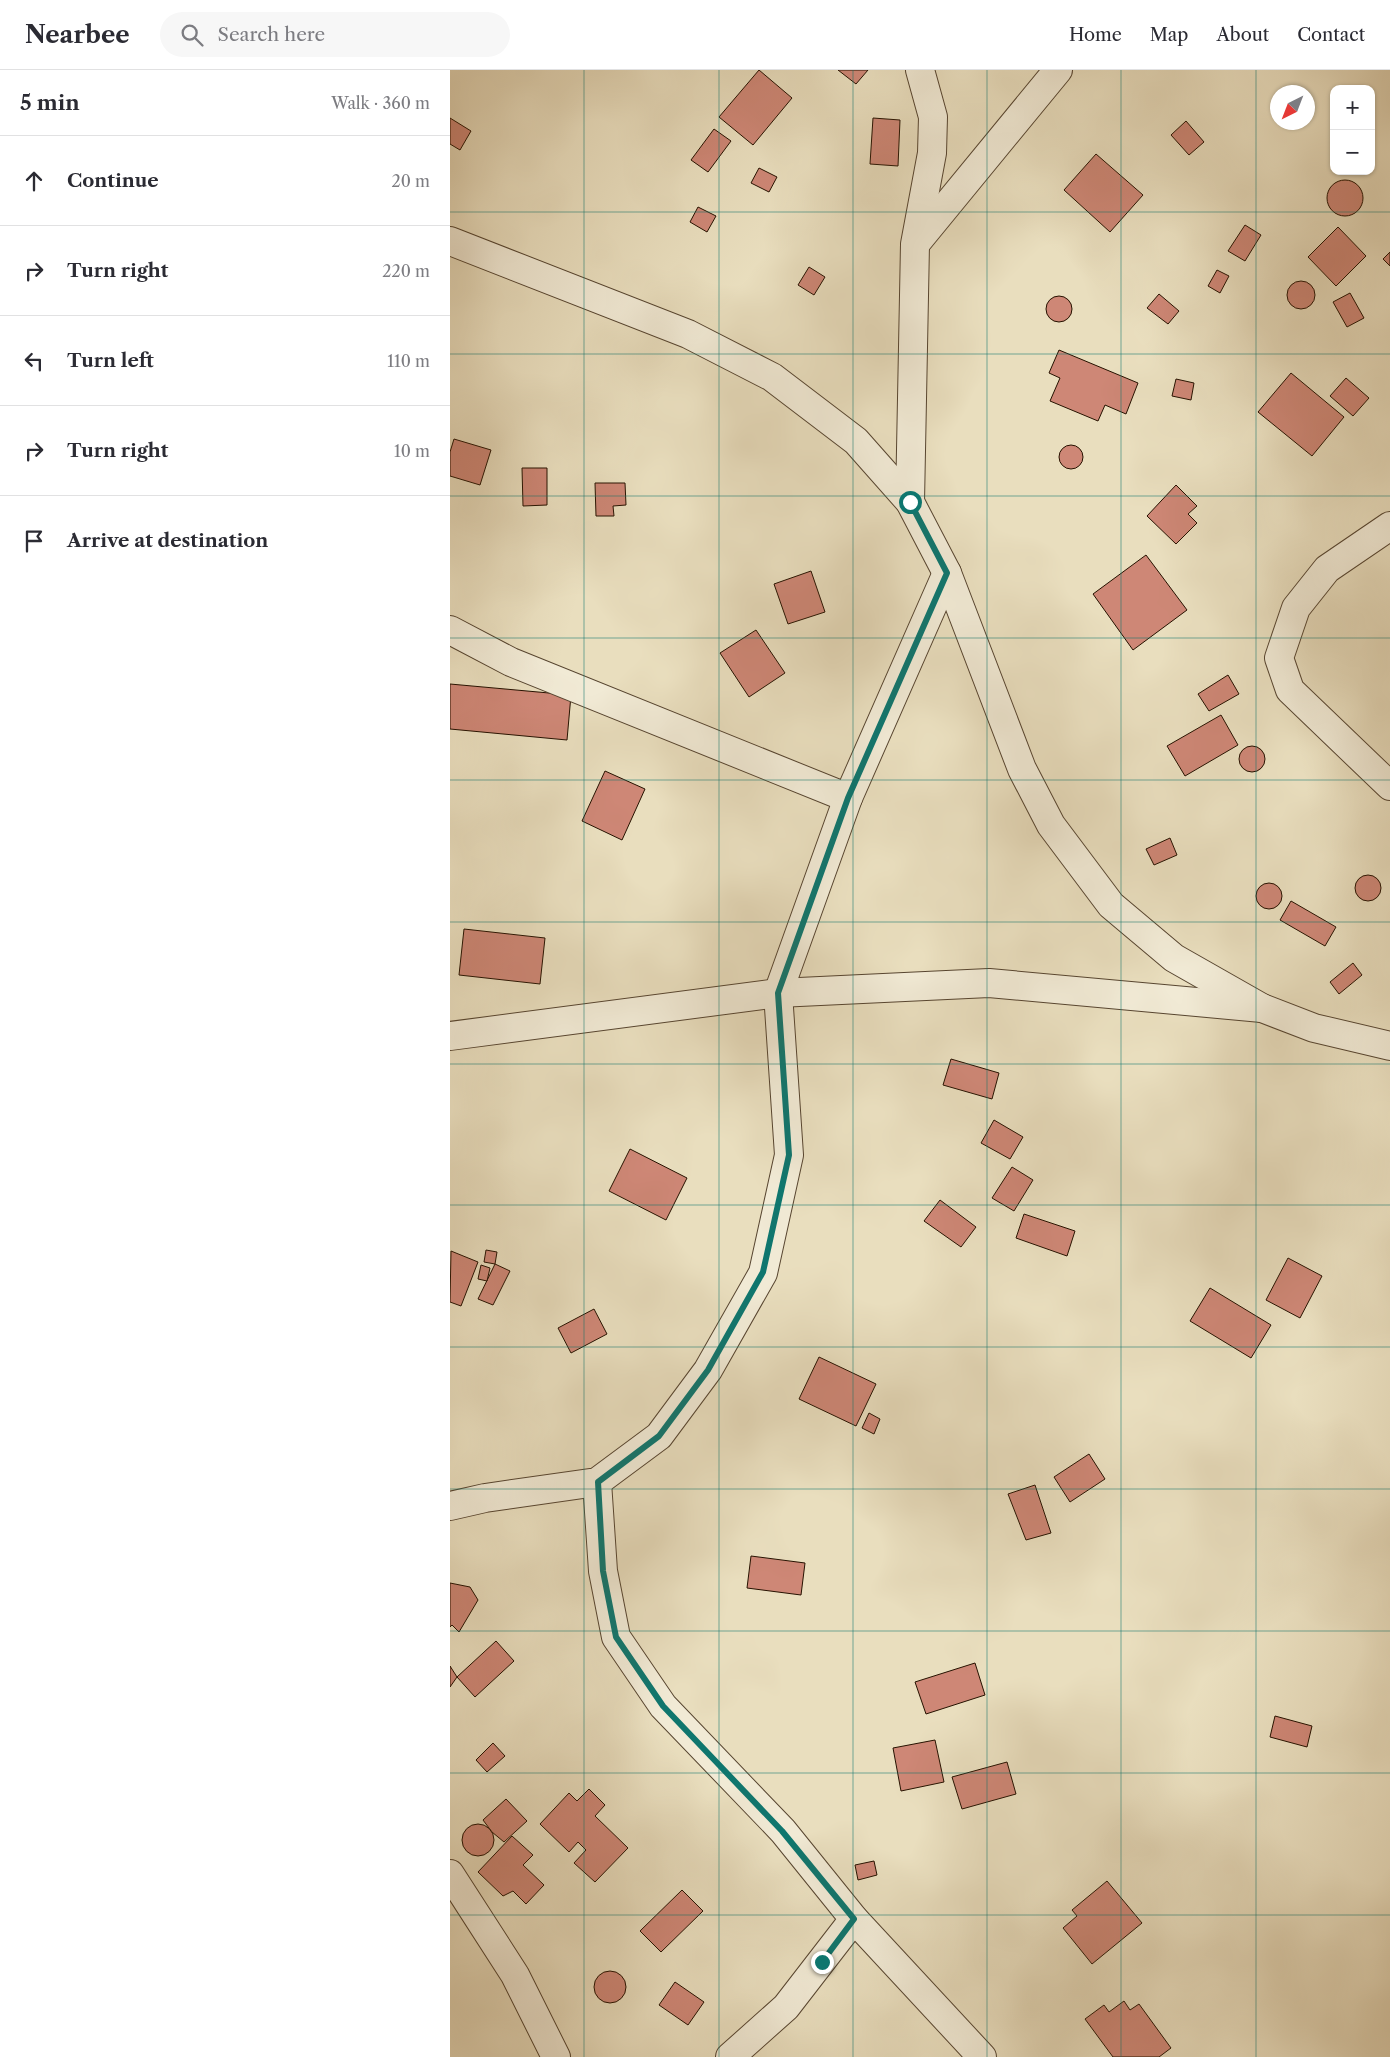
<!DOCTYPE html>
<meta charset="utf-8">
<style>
body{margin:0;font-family:"Libre Caslon Text",serif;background:#f7f7f7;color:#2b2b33}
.controls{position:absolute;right:15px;top:15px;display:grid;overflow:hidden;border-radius:10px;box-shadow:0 1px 4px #0004}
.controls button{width:45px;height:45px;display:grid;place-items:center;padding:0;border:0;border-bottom:1px solid #e1e1e2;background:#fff;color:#2b2b33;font:25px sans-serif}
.compass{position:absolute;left:820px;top:15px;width:45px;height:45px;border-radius:50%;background:#fff;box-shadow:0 1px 4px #0004;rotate:222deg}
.stop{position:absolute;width:15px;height:15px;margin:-11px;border:4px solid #0f766e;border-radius:50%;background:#fff}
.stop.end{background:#0f766e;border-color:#fff;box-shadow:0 1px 5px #0008}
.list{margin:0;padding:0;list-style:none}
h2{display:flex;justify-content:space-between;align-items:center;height:65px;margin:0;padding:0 20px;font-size:21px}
h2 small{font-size:16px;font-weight:400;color:#7c7c81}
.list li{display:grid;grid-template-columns:32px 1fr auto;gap:15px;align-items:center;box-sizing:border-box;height:90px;padding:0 20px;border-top:1px solid #e1e1e2}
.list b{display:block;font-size:19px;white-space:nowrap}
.list em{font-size:16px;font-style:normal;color:#7c7c81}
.icon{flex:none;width:28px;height:28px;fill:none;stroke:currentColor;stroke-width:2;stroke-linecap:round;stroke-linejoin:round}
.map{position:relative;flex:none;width:940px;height:1987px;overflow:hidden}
header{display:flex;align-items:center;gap:30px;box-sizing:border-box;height:70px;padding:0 25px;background:#fff;border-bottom:1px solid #e1e1e2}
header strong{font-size:24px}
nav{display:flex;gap:28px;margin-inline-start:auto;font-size:18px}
.search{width:350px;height:45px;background:#f7f7f7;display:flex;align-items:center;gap:12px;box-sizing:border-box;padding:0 18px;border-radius:28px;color:#7c7c81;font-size:19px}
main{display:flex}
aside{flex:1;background:#fff}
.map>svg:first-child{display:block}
</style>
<header>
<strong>Nearbee</strong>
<div class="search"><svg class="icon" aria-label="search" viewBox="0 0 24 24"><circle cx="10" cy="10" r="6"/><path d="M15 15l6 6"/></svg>Search here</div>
<nav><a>Home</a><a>Map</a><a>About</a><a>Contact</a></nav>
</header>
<main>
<aside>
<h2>5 min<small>Walk · 360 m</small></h2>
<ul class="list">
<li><svg class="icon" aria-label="ahead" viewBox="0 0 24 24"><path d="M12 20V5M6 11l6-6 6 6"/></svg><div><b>Continue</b></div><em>20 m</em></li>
<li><svg class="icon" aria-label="right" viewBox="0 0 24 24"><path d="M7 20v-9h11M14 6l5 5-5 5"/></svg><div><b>Turn right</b></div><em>220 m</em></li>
<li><svg class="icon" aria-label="left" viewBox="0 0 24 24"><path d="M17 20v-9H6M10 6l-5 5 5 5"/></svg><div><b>Turn left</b></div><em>110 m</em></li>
<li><svg class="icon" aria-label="right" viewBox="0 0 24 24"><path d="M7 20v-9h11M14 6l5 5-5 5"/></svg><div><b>Turn right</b></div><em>10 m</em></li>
<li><svg class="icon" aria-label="arrive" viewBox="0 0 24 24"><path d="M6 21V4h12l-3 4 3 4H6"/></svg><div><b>Arrive at destination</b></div></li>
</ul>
</aside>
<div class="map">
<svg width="940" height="1987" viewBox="0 0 940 1987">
<rect width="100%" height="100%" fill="#e9debe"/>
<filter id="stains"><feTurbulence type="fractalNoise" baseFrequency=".004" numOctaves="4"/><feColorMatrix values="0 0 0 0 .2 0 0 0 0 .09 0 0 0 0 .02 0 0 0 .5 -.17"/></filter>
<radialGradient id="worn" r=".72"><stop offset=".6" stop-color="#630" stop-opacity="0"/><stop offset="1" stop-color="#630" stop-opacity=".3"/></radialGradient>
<g fill="#ce8776" stroke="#261200">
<path d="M 309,0 L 342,28 L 303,75 L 269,47 Z"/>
<path d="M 388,0 L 418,0 L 406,14 Z"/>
<path d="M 0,48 L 21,61 L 10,80 L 0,74 Z"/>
<path d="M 423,48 L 450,50 L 448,96 L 420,94 Z"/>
<path d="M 736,51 L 754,72 L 739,85 L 721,65 Z"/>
<path d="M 264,59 L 281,71 L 258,102 L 241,90 Z"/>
<path d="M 646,84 L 693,125 L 660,162 L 614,120 Z"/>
<path d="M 309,98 L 327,107 L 319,122 L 301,113 Z"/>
<circle cx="895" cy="128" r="18"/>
<path d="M 248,137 L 266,146 L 257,162 L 240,152 Z"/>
<path d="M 795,155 L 811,165 L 795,191 L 778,181 Z"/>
<path d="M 888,157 L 916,186 L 886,216 L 858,187 Z"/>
<path d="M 940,182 L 940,196 L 933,189 Z"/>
<path d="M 359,197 L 375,207 L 364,225 L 348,215 Z"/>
<path d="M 767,200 L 779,206 L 770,223 L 758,216 Z"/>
<circle cx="851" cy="225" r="14"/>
<path d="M 900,223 L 914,248 L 897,257 L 883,232 Z"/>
<path d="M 709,224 L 729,241 L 718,254 L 697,238 Z"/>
<circle cx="609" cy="239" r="13"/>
<path d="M 609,280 L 688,313 L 676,344 L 655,335 L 648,351 L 600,331 L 610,308 L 599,303 Z"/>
<path d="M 841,303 L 894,347 L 862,386 L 808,342 Z"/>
<path d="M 896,308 L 919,328 L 903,346 L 880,326 Z"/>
<path d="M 726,309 L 744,313 L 741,330 L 722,326 Z"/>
<path d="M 4,369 L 41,380 L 30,415 L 0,406 L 0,382 Z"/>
<circle cx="621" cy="387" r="12"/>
<path d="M 72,398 L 97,398 L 97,435 L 73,436 Z"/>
<path d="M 145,413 L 175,413 L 176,435 L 163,436 L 164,446 L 146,446 Z"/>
<path d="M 726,415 L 747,436 L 738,444 L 747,453 L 726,474 L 697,446 Z"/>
<path d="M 696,485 L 737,540 L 683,580 L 643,524 Z"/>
<path d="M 361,501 L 375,542 L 338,554 L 324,514 Z"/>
<path d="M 306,560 L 335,603 L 299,627 L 270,583 Z"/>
<path d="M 778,605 L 789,624 L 759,641 L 748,624 Z"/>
<path d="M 0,614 L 121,625 L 117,670 L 0,659 Z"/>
<path d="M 771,645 L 788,675 L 735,706 L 717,676 Z"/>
<circle cx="802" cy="689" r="13"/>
<path d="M 155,701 L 195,719 L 172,770 L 132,751 Z"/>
<path d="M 720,768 L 727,785 L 704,795 L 696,779 Z"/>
<circle cx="918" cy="818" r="13"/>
<circle cx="819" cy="826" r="13"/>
<path d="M 841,831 L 886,857 L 875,876 L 830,850 Z"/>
<path d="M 14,859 L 95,868 L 90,914 L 9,905 Z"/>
<path d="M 903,893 L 912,905 L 889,924 L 880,912 Z"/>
<path d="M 501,989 L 549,1003 L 542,1029 L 493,1015 Z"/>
<path d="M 544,1050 L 573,1067 L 560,1089 L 531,1073 Z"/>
<path d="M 180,1079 L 237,1108 L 216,1150 L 159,1121 Z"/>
<path d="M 562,1097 L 583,1110 L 564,1141 L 542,1128 Z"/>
<path d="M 490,1130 L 526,1157 L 511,1177 L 474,1151 Z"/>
<path d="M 574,1144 L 625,1161 L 617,1186 L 566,1168 Z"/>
<path d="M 36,1180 L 47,1182 L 45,1194 L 34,1192 Z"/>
<path d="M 1,1181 L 28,1192 L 11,1236 L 0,1232 Z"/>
<path d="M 838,1188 L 872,1206 L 850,1248 L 816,1230 Z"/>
<path d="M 45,1194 L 60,1201 L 43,1235 L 28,1229 Z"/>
<path d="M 31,1195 L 40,1198 L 37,1211 L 28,1209 Z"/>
<path d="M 760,1218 L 821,1255 L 801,1288 L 740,1251 Z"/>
<path d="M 144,1239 L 157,1264 L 121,1283 L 108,1258 Z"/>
<path d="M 369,1287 L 426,1314 L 406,1356 L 349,1329 Z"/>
<path d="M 419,1343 L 430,1349 L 424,1364 L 412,1358 Z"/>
<path d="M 639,1384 L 655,1409 L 620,1432 L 604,1407 Z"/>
<path d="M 585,1415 L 601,1463 L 576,1470 L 558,1424 Z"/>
<path d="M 301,1486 L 355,1493 L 351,1525 L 297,1518 Z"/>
<path d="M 0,1513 L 20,1517 L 28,1530 L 9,1562 L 2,1555 L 0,1557 Z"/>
<path d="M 46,1571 L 64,1591 L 25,1627 L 7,1607 Z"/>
<path d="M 525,1593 L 535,1625 L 476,1644 L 465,1612 Z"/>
<path d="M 0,1596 L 7,1607 L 0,1617 Z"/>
<path d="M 825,1646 L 862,1656 L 857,1677 L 820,1667 Z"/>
<path d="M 485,1670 L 494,1712 L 451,1721 L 443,1678 Z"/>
<path d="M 43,1673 L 55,1686 L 37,1702 L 26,1690 Z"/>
<path d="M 557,1692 L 566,1724 L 512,1739 L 502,1707 Z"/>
<path d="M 139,1719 L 155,1735 L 145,1746 L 178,1778 L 145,1812 L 124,1793 L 136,1780 L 128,1772 L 119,1782 L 90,1754 L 119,1723 L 127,1731 Z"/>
<path d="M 56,1729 L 77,1751 L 54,1772 L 42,1762 L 33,1750 Z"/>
<circle cx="28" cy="1770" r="16"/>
<path d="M 62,1766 L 83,1785 L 73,1795 L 94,1815 L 76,1834 L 63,1821 L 53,1826 L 28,1802 Z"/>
<path d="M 424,1791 L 427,1805 L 408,1810 L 405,1795 Z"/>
<path d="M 657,1811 L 692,1853 L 642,1894 L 613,1858 L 627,1846 L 622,1840 Z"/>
<path d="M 232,1820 L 253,1841 L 211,1882 L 190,1861 Z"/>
<circle cx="160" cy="1917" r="16"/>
<path d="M 225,1912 L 254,1932 L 238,1955 L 209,1935 Z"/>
<path d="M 674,1931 L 680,1940 L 689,1934 L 721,1978 L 709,1987 L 663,1987 L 635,1949 L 654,1935 L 659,1942 Z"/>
</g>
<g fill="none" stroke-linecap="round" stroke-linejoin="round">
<g stroke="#574530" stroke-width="30">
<g id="minor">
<path d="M 466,173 L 608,0"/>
<path d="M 460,432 L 465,174 L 482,83 L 483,47 L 470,0"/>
<path d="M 940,456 L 877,499 L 846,538 L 829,588 L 840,620 L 940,716"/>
<path d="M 0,560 L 61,592 L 398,728"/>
<path d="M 0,966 L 328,923 L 539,913 L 812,938"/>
<path d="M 147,1412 L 153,1501 L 166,1567 L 213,1636 L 333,1761 L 404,1849 L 532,1987"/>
<path d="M 0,1436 L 35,1428 L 147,1412 L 209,1366 L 258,1300 L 313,1203 L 339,1085 L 328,923 L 398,728 L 497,503"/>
<path d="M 0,1804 L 65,1905 L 106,1987"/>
<path d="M 280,1987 L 336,1937 L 404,1849"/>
</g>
</g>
<g stroke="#574530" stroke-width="30">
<path id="tertiary" d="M 0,171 L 238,264 L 322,307 L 406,371 L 460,432 L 497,503 L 572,699 L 601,755 L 661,835 L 724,888 L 812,938 L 864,958 L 940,976"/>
</g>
<use href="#minor" stroke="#f1ead5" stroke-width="28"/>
<use href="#tertiary" stroke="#f1ead5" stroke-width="28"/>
</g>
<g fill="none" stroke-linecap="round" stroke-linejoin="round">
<path stroke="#0f766e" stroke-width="6" d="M 372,1892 L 404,1849 L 332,1761 L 213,1636 L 166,1567 L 153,1501 L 148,1412 L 209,1366 L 258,1300 L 313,1202 L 339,1085 L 328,923 L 398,728 L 497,503 L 460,432"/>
</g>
<path fill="none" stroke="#0f766e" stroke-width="1" stroke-opacity="0.55" d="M 134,0 L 134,1987M 269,0 L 269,1987M 403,0 L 403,1987M 537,0 L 537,1987M 671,0 L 671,1987M 806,0 L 806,1987M 0,142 L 940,142M 0,284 L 940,284M 0,426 L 940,426M 0,568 L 940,568M 0,710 L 940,710M 0,852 L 940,852M 0,994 L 940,994M 0,1135 L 940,1135M 0,1277 L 940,1277M 0,1419 L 940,1419M 0,1561 L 940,1561M 0,1703 L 940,1703M 0,1845 L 940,1845"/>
<rect width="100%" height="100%" filter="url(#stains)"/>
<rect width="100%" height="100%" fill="url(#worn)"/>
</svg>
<div class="controls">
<button>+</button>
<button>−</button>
</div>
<svg class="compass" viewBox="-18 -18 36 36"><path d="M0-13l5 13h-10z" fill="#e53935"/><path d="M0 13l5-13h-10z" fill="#7c7c81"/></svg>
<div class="stop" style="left:460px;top:432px"></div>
<div class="stop end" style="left:372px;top:1892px"></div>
</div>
</main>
